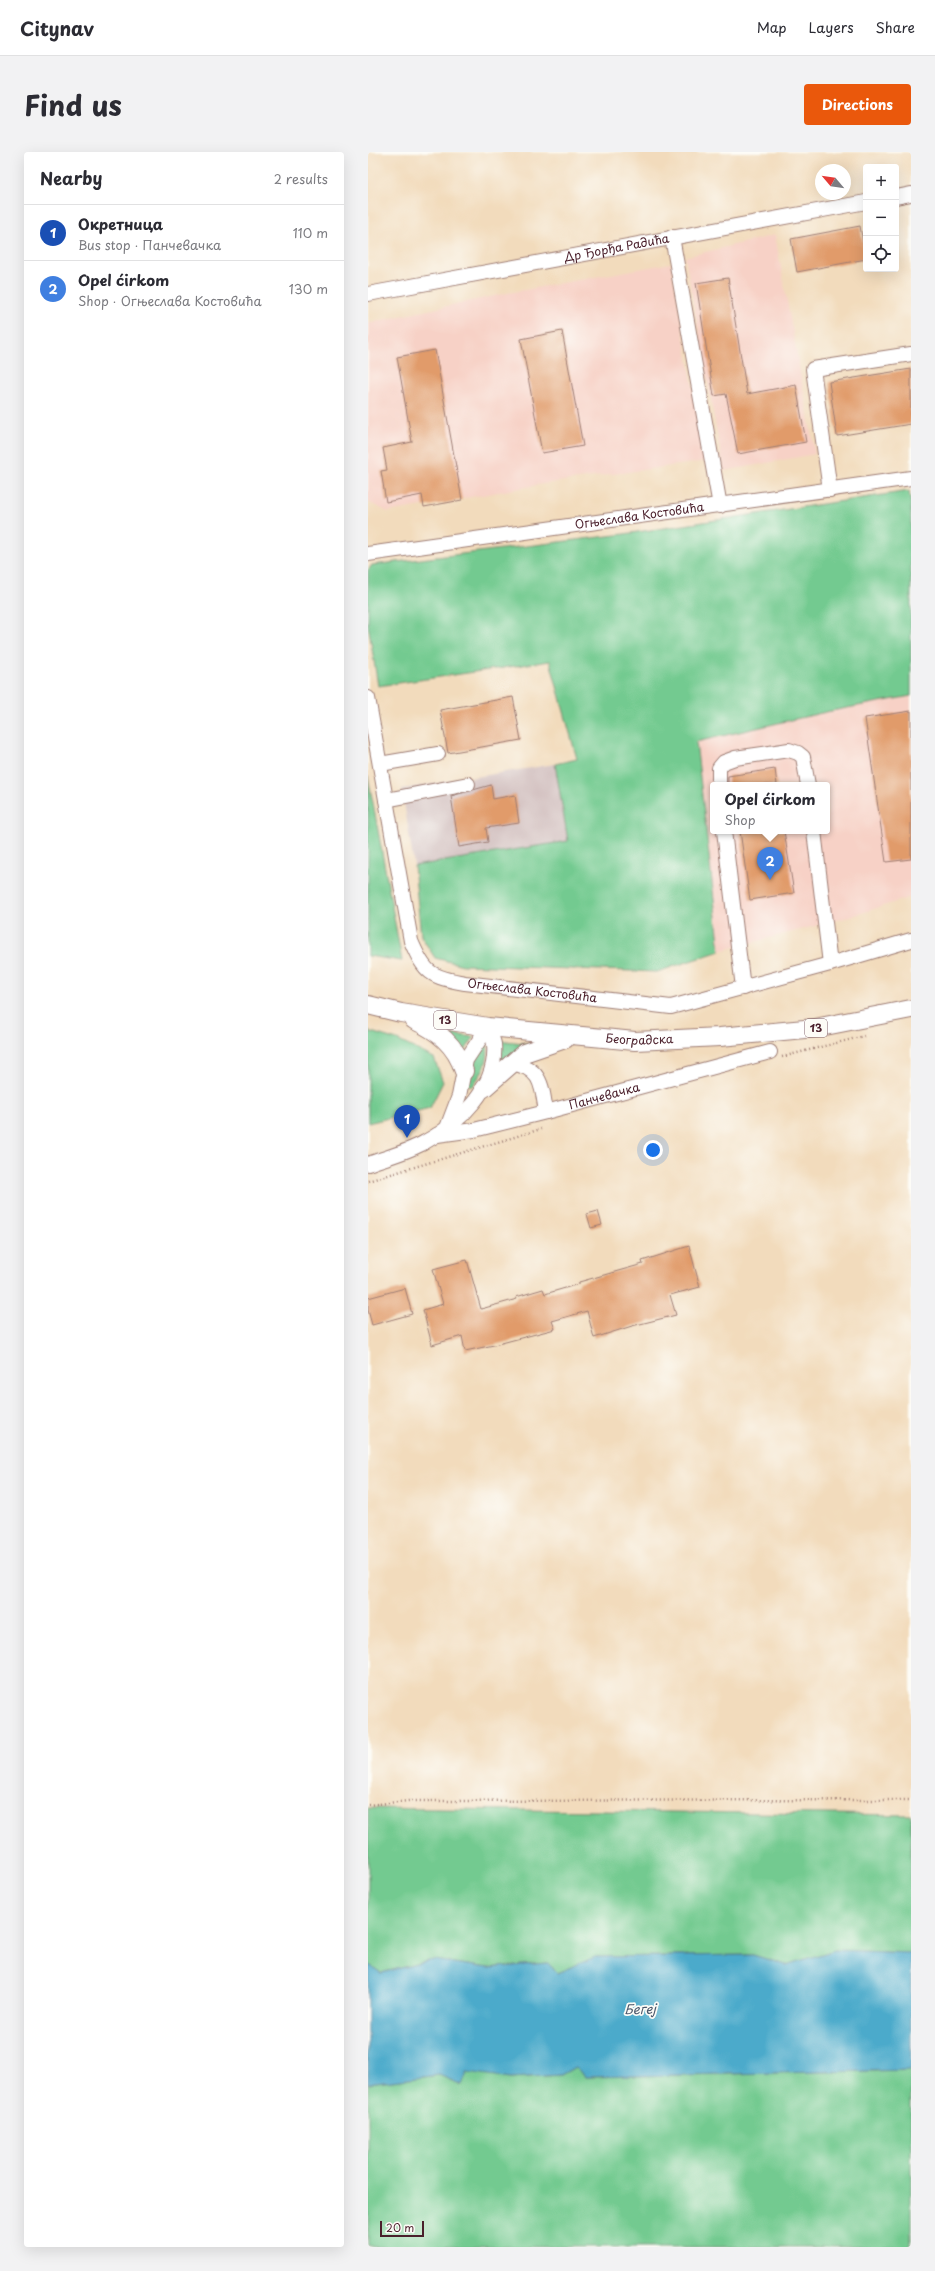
<!DOCTYPE html>
<meta charset="utf-8">
<style>
body{margin:0;font-family:"Playpen Sans",sans-serif;background:#f2f2f3;color:#2b2b33}
.controls{position:absolute;right:12px;top:12px;display:grid;overflow:hidden;border-radius:4px;box-shadow:0 4px 16px #0002}
.controls button{width:36px;height:36px;display:grid;place-items:center;padding:0;border:0;border-bottom:1px solid #e1e1e2;background:#fff;color:#2b2b33;font:20px sans-serif}
.compass{position:absolute;left:447px;top:12px;width:36px;height:36px;border-radius:50%;background:#fff;box-shadow:0 4px 16px #0002;rotate:299deg}
.scale{position:absolute;left:12px;bottom:10px;width:44px;box-sizing:border-box;padding-left:4px;border:2px solid #4a1f2b;border-top:0;font-size:11px;line-height:14px;white-space:nowrap;color:#4a1f2b;-webkit-text-stroke:3px #fdfcf7;paint-order:stroke}
.you{position:absolute;left:285px;top:998px;width:14px;height:14px;margin:-10px;border:3px solid #fff;border-radius:50%;background:#1a73e8;box-shadow:0 0 0 6px #1a73e833}
.badge{display:grid;place-items:center;width:26px;height:26px;border-radius:50%;background:#ea580c;color:#fff;font-size:13px;font-weight:700}
.pin{position:absolute;translate:-50% -33px;filter:drop-shadow(0 1px 2px #0008)}
.pin::after{content:'';position:absolute;top:21px;width:14px;height:12px;background:inherit;clip-path:polygon(0 0,100% 0,50% 100%)}
.popup{position:absolute;left:342px;top:630px;width:120px;height:52px;box-sizing:border-box;display:grid;place-content:center;border-radius:4px;background:#fff;filter:drop-shadow(0 1px 3px #0005);font-size:13px;white-space:nowrap;color:#7c7c81}
.popup b{font-size:15px;color:#2b2b33}
.popup::after{content:'';position:absolute;left:50%;top:100%;margin-left:-8px;border:8px solid transparent;border-top-color:#fff}
.list{margin:0;padding:0;list-style:none}
h2{display:flex;justify-content:space-between;align-items:center;height:52px;margin:0;padding:0 16px;font-size:17px}
h2 small{font-size:13px;font-weight:400;color:#7c7c81}
.list li{display:grid;grid-template-columns:26px 1fr auto;gap:12px;align-items:center;box-sizing:border-box;height:56px;padding:0 16px;border-top:1px solid #e1e1e2}
.list b{display:block;font-size:15px;white-space:nowrap}
.list p{margin:0;font-size:13px;white-space:nowrap;color:#7c7c81}
.list em{font-size:13px;font-style:normal;color:#7c7c81}
.icon{flex:none;width:22px;height:22px;fill:none;stroke:currentColor;stroke-width:2;stroke-linecap:round;stroke-linejoin:round}
.map{position:relative;flex:none;width:543px;height:2095px;overflow:hidden;border-radius:4px}
header{display:flex;align-items:center;gap:24px;box-sizing:border-box;height:56px;padding:0 20px;background:#fff;border-bottom:1px solid #e1e1e2}
header strong{font-size:19px}
nav{display:flex;gap:22px;margin-inline-start:auto;font-size:14px}
.intro{display:flex;align-items:center;justify-content:space-between;box-sizing:border-box;height:96px;padding:0 24px}
h1{margin:0;font-size:28px}
.button{padding:10px 18px;border-radius:4px;background:#ea580c;color:#fff;font-size:14px;font-weight:700}
main{display:flex;gap:24px;padding:0 24px}
aside{flex:1;background:#fff;border-radius:4px;box-shadow:0 4px 16px #0002}
.map>svg:first-child{display:block}
</style>
<header>
<strong>Citynav</strong>
<nav><a>Map</a><a>Layers</a><a>Share</a></nav>
</header>
<div class="intro"><h1>Find us</h1><a class="button">Directions</a></div>
<main>
<aside>
<h2>Nearby<small>2 results</small></h2>
<ul class="list">
<li><span class="badge" style="background:#1a4fb4">1</span><div><b>Окретница</b><p>Bus stop · Панчевачка</p></div><em>110 m</em></li>
<li><span class="badge" style="background:#3f7fe0">2</span><div><b>Opel ćirkom</b><p>Shop · Огњеслава Костовића</p></div><em>130 m</em></li>
</ul>
</aside>
<div class="map">
<svg width="543" height="2095" viewBox="0 0 543 2095">
<rect width="100%" height="100%" fill="#fdfcf7"/>
<filter id="ink" filterUnits="userSpaceOnUse"><feTurbulence type="fractalNoise" baseFrequency=".025" numOctaves="2"/><feDisplacementMap in="SourceGraphic" scale="8" xChannelSelector="R" yChannelSelector="G"/><feConvolveMatrix kernelMatrix="1 2 1 2 8 2 1 2 1" color-interpolation-filters="sRGB"/></filter>
<filter id="wash" filterUnits="userSpaceOnUse"><feTurbulence type="fractalNoise" baseFrequency=".012" numOctaves="4" result="noise"/><feDisplacementMap in="SourceGraphic" scale="16" xChannelSelector="R" yChannelSelector="G"/><feGaussianBlur stdDeviation="0.9" result="paint"/><feColorMatrix in="noise" values="0 0 0 0 0 0 0 0 0 0 0 0 0 0 0 0 0 1.4 0 .05"/><feComposite in="paint" operator="in"/></filter>
<g filter="url(#wash)">
<rect width="100%" height="100%" fill="#f2dbbc"/>
<g fill="#f7d1c6" fill-rule="evenodd">
<path d="M 407,83 L 447,302 L 356,319 L 317,105 Z"/>
<path d="M 303,111 L 338,309 L 175,332 L 20,360 L 0,350 L 0,171 L 140,141 Z"/>
<path d="M 543,544 L 543,745 L 481,765 L 352,799 L 328,590 L 458,560 ZM 345,633 L 459,633 L 459,679 L 345,679 Z"/>
</g>
<path fill="#d2bfbf" d="M 187,612 L 200,689 L 46,714 L 34,637 Z"/>
<g fill="#73ca90" stroke="#5e745e">
<path d="M 541,339 L 543,354 L 543,544 L 458,560 L 328,590 L 352,799 L 289,820 L 95,813 L 67,806 L 53,784 L 46,714 L 200,689 L 187,612 L 209,607 L 182,509 L 10,534 L 0,472 L 0,418 L 4,413 L 256,382 Z"/>
<path d="M 0,624 L 34,809 L 0,804 Z"/>
<path d="M 0,879 L 29,888 L 66,906 L 75,930 L 62,956 L 0,971 Z"/>
<path d="M 81,882 L 106,885 L 96,900 Z"/>
<path d="M 130,888 L 163,892 L 132,909 Z"/>
<path d="M 118,890 C 124,907 114,920 105,934 L 100,933 L 105,907 Z"/>
<path d="M 0,1656 L 543,1663 L 543,1801 L 467,1798 L 418,1813 L 385,1803 L 228,1805 L 189,1821 L 180,1811 L 120,1816 L 65,1808 L 13,1821 L 0,1812 Z"/>
<path d="M 207,1915 L 218,1925 L 543,1918 L 543,2095 L 0,2095 L 0,1932 L 71,1923 L 93,1933 L 99,1919 L 143,1926 L 193,1923 Z"/>
</g>
<path fill="#4caacb" stroke="#4b647b" d="M 467,1798 L 543,1801 L 543,1918 L 218,1925 L 207,1915 L 193,1923 L 143,1926 L 99,1920 L 94,1933 L 71,1923 L 0,1932 L 0,1812 L 13,1821 L 65,1808 L 120,1816 L 180,1811 L 189,1821 L 227,1805 L 385,1803 L 418,1813 Z"/>
<g id="blocks">
<g fill="#e19b6a">
<path d="M 492,74 L 498,107 L 429,120 L 423,87 Z"/>
<path d="M 360,126 L 379,242 L 428,233 L 438,290 L 370,302 L 358,242 L 346,244 L 328,131 Z"/>
<path d="M 194,179 L 215,294 L 174,301 L 153,187 Z"/>
<path d="M 67,198 L 94,348 L 56,355 L 54,343 L 18,350 L 13,319 L 19,318 L 15,296 L 44,290 L 29,205 Z"/>
<path d="M 543,217 L 543,272 L 469,284 L 461,230 Z"/>
<path d="M 145,545 L 153,588 L 80,601 L 72,558 Z"/>
<path d="M 543,559 L 543,707 L 518,710 L 497,566 Z"/>
<path d="M 407,617 L 409,633 L 360,633 L 360,624 Z"/>
<path d="M 123,633 L 125,647 L 147,643 L 151,671 L 118,676 L 120,690 L 91,695 L 83,644 Z"/>
<path d="M 372,679 L 416,679 L 426,741 L 382,748 Z"/>
<path d="M 230,1059 L 234,1073 L 223,1076 L 219,1062 Z"/>
<path d="M 321,1094 L 332,1135 L 302,1143 L 308,1163 L 264,1174 L 226,1186 L 219,1159 L 184,1169 L 187,1177 L 126,1193 L 97,1199 L 94,1184 L 64,1193 L 55,1158 L 75,1152 L 65,1117 L 99,1108 L 113,1157 L 149,1147 L 148,1145 L 175,1137 L 177,1142 L 211,1132 L 211,1130 L 275,1112 L 274,1109 Z"/>
<path d="M 37,1136 L 44,1162 L 4,1173 L 0,1158 L 0,1146 Z"/>
</g>
</g>
</g>
<g filter="url(#ink)">
<use href="#blocks" fill-opacity="0" stroke="#9e7d74" stroke-width="1"/>
<g fill="none" stroke-linecap="round" stroke-linejoin="round">
<g stroke="#9e7d74" stroke-width="16">
<g id="minor">
<path d="M 528,45 L 543,42"/>
<path d="M 304,85 L 352,354"/>
<path id="s1" d="M 0,142 L 498,50"/>
<path d="M 462,338 L 445,217 L 543,202"/>
<path id="s2" d="M 0,402 L 543,326"/>
<path id="s3" d="M 0,546 L 43,789 C 57,822 63,825 97,831 L 303,855 L 462,812 L 543,788"/>
<path d="M 12,612 L 70,602"/>
<path d="M 351,633 L 351,616 L 356,610 L 367,606 L 421,598 L 430,601 L 435,605 L 440,633"/>
<path d="M 18,648 L 100,632"/>
<path d="M 356,679 L 375,836"/>
<path d="M 446,679 L 462,812"/>
<path d="M 142,911 C 173,915 174,933 178,960"/>
<path d="M 80,973 L 91,944 L 98,908 L 120,875"/>
<path id="s4" d="M 69,983 L 106,978 L 178,960 L 402,900"/>
<path d="M 0,1012 C 19,1005 40,1000 57,990 C 91,972 130,935 126,892 C 125,887 122,880 120,875"/>
</g>
</g>
<g stroke="#9e7d74" stroke-width="20">
<g id="major">
<path id="s5" d="M 0,853 L 33,861 L 120,875 L 267,889 L 352,885 L 447,876 L 543,857"/>
<path d="M 46,868 C 70,879 88,893 96,919"/>
<path d="M 116,936 L 156,901 L 197,887"/>
</g>
</g>
<g stroke="#9e7d74" stroke-width="2.5" stroke-dasharray="1 3" stroke-linecap="butt">
<path d="M 414,905 L 496,884"/>
<path d="M 0,1029 L 173,977"/>
<path d="M 0,1653 L 40,1649 L 543,1648"/>
</g>
<use href="#minor" stroke="#fff" stroke-width="14"/>
<use href="#major" stroke="#fff" stroke-width="18"/>
</g>
</g>
<g text-anchor="middle" stroke-width="3.5" stroke-linejoin="round" paint-order="stroke">
<g fill="#fdfcf7" stroke="#806168" stroke-width="1">
<rect x="66" y="859" width="22" height="18" rx="3"/>
<rect x="437" y="867" width="22" height="18" rx="3"/>
</g>
<g font-size="11" font-weight="bold" fill="#4a1f2b">
<text x="77" y="872">13</text>
<text x="448" y="880">13</text>
</g>
<g font-size="12" fill="#4a1f2b" stroke="#fdfcf7">
<text dy="4" stroke="none"><textPath href="#s1" startOffset="253">Др Ђорђа Радића</textPath></text>
<text dy="4" stroke="none"><textPath href="#s2" startOffset="274">Огњеслава Костовића</textPath></text>
<text dy="4" stroke="none"><textPath href="#s3" startOffset="388">Огњеслава Костовића</textPath></text>
<text dy="4" stroke="none"><textPath href="#s5" startOffset="274">Београдска</textPath></text>
<text dy="4" stroke="none"><textPath href="#s4" startOffset="172">Панчевачка</textPath></text>
</g>
<g font-size="13" font-style="italic" fill="#4b576b" stroke="#fdfcf7">
<text transform="translate(272 1857) rotate(-1)" y="5">Бегеј</text>
</g>
</g>
</svg>
<div class="controls">
<button>+</button>
<button>−</button>
<button><svg class="icon" aria-label="locate" viewBox="0 0 24 24"><circle cx="12" cy="12" r="6"/><path d="M12 2v4M12 18v4M2 12h4M18 12h4"/></svg></button>
</div>
<svg class="compass" viewBox="-18 -18 36 36"><path d="M0-13l5 13h-10z" fill="#e53935"/><path d="M0 13l5-13h-10z" fill="#7c7c81"/></svg>
<div class="scale">20 m</div>
<div class="you"></div>
<div class="pin badge" style="left:39px;top:986px;background:#1a4fb4">1</div>
<div class="pin badge" style="left:402px;top:728px;background:#3f7fe0">2</div>
<div class="popup"><b>Opel ćirkom</b>Shop</div>
</div>
</main>
